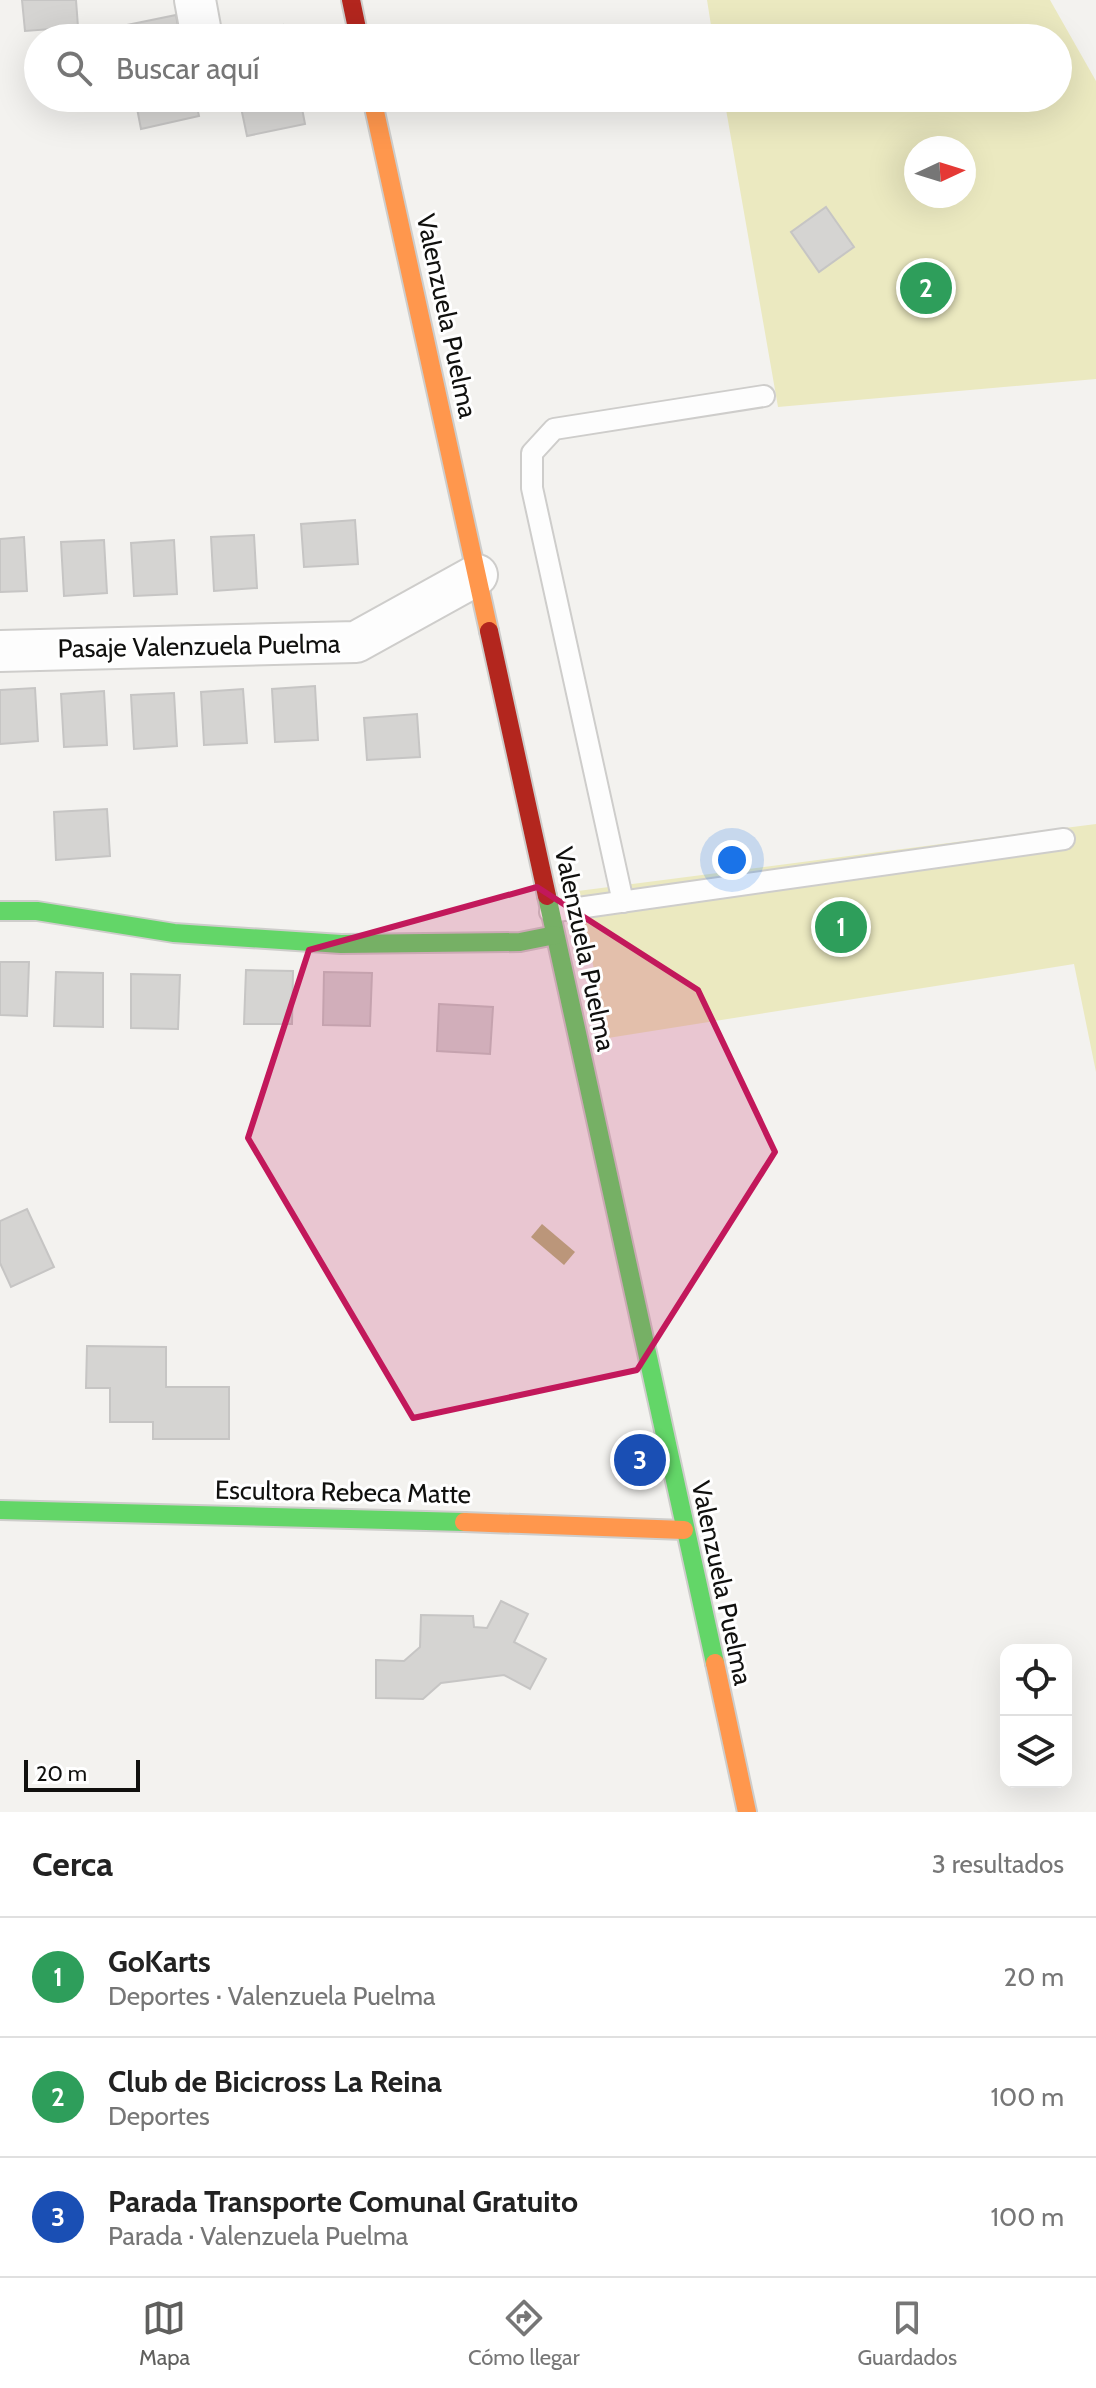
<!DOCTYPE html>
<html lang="es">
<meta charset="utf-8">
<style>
body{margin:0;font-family:Cabin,sans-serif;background:#f6f6f6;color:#222}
.controls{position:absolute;right:24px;bottom:24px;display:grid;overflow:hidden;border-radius:16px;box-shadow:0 8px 32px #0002}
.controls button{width:72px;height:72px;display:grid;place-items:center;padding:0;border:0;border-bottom:2px solid #e0e0e0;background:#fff;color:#222;font:40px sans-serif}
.compass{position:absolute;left:904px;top:136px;width:72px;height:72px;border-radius:50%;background:#fff;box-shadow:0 8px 32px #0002;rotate:86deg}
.scale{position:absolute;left:24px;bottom:20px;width:116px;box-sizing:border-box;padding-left:8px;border:4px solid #10100e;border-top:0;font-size:22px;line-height:28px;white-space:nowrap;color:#10100e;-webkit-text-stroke:6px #fff;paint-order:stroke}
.you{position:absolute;left:732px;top:860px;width:28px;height:28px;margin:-20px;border:6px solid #fff;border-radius:50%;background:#1a73e8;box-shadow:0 0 0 12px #1a73e833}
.badge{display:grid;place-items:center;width:52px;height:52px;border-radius:50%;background:#5f5f5d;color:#fff;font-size:26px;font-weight:700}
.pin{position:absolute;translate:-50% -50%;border:4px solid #fff;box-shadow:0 2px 8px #0006}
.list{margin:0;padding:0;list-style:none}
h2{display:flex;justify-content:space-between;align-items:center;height:104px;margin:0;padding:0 32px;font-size:34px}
h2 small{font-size:26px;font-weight:400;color:#767676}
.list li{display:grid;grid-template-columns:52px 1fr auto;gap:24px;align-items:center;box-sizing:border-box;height:120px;padding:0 32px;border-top:2px solid #e0e0e0}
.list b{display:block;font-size:30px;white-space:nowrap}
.list p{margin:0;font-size:26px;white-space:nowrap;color:#767676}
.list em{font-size:26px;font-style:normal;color:#767676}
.icon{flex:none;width:44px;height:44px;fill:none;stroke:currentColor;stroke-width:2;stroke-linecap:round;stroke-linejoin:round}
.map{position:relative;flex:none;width:1096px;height:1812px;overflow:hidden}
.search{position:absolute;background:#fff;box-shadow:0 8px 32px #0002;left:24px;right:24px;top:24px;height:88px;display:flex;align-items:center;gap:20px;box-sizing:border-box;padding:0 28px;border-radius:44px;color:#767676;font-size:30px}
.sheet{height:464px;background:#fff}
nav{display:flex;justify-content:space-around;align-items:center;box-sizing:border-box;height:112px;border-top:2px solid #e0e0e0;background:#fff;font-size:22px;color:#767676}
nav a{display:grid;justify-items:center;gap:4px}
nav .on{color:#5f5f5d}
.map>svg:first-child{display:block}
</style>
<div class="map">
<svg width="1096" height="1812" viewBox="0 0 1096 1812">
<rect width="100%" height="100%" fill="#f3f2ef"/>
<g fill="#ebe9c0" fill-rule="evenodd">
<path d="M 707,0 L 1050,0 L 1096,81 L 1096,379 L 778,407 L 724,98 L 1058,98 L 1058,38 L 713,38 ZM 916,148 L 964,148 L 964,196 L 916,196 Z"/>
<path d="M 1096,824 L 1096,1072 L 1074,964 L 608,1038 L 578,891 Z"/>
</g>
<path fill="#b9b682" d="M 542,1224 L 575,1252 L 564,1265 L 531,1237 Z"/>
<g fill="#d5d4d2" stroke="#c6c5c4" stroke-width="2">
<path d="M 22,0 L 76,0 L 78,27 L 25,31 Z"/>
<path d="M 176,15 L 180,38 L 120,38 L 117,27 Z"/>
<path d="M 283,25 L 286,38 L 226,38 L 226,37 Z"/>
<path d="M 135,98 L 195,98 L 199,116 L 141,129 Z"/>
<path d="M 239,98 L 300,98 L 305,124 L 247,136 Z"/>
<path d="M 826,207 L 854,247 L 819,272 L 791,232 Z"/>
<path d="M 355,520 L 358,564 L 304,567 L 301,524 Z"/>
<path d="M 254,535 L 257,588 L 214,591 L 211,537 Z"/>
<path d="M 24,537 L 27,591 L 0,592 L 0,539 Z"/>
<path d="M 104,540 L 107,593 L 64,596 L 61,542 Z"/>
<path d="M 174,540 L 177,594 L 134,596 L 131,543 Z"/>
<path d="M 315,686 L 318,740 L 275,742 L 272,689 Z"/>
<path d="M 35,688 L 38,741 L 0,744 L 0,690 Z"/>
<path d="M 243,689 L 247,743 L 204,745 L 201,692 Z"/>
<path d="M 104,691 L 107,745 L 64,747 L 61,694 Z"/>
<path d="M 174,693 L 177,746 L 134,749 L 131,695 Z"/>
<path d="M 417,714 L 420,757 L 367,760 L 364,718 Z"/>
<path d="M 107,809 L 110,856 L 56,860 L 54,812 Z"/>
<path d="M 0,962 L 29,962 L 27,1016 L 0,1015 Z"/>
<path d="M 246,970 L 293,971 L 292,1024 L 244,1024 Z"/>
<path d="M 56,972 L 103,973 L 103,1027 L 54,1026 Z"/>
<path d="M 324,972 L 372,973 L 370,1026 L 323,1025 Z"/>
<path d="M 131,974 L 180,975 L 178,1029 L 131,1028 Z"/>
<path d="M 439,1004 L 493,1007 L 490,1054 L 437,1051 Z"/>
<path d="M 27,1209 L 54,1267 L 11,1287 L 0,1263 L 0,1221 Z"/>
<path d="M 87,1346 L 166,1347 L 166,1387 L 229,1387 L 229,1439 L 153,1439 L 153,1422 L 110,1422 L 110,1388 L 86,1388 Z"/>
<path d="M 501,1601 L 528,1614 L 514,1642 L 546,1659 L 530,1689 L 504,1675 L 441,1683 L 423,1699 L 376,1698 L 376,1660 L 404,1661 L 420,1647 L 421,1615 L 473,1616 L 474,1627 L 487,1628 Z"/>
</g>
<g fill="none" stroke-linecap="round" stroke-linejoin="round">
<g stroke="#cecdcb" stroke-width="24">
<g id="lane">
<path d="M 623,902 L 532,488 L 532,453 L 554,429 L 764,396"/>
<path d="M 550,912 L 1064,839"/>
</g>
</g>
<g stroke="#cecdcb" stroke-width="44">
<g id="street">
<path d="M 195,0 L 202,38"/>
<path d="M 0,651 L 356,642 L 477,575"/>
</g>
</g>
<g stroke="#cecdcb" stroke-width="22">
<g id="fast">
<path d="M 547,896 L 715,1663"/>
<path d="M 0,911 L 37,911 L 174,933 L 341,944 L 520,942 L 555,935"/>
<path d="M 0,1510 L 464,1522"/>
</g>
</g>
<g stroke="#cecdcb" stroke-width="22">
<g id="slow">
<path d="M 372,98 L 489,631"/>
<path d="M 464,1522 L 684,1530"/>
<path d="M 715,1663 L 747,1812"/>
</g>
</g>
<g stroke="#cecdcb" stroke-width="22">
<g id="jam">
<path d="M 351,0 L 359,38"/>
<path d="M 489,631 L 547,896"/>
</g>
</g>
<use href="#lane" stroke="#fdfdfd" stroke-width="20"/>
<use href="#street" stroke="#fdfdfd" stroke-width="40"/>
<use href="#fast" stroke="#63d668" stroke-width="18"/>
<use href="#slow" stroke="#ff974d" stroke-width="18"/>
<use href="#jam" stroke="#b3261e" stroke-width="18"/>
</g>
<path fill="#c2185b" fill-opacity="0.2" stroke="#c2185b" stroke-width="6" stroke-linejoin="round" d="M 537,887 L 698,990 L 775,1152 L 637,1370 L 413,1418 L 248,1138 L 309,950 Z"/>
<g text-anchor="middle" stroke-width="6" stroke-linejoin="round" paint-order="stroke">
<g font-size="26" fill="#10100e" stroke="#fff">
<text transform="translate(447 316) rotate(78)" y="9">Valenzuela Puelma</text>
<text transform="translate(199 646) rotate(-1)" y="9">Pasaje Valenzuela Puelma</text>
<text transform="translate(585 949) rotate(78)" y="9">Valenzuela Puelma</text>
<text transform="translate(343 1492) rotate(1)" y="9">Escultora Rebeca Matte</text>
<text transform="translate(722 1583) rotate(78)" y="9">Valenzuela Puelma</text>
</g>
</g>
</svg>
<div class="controls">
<button><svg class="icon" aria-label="locate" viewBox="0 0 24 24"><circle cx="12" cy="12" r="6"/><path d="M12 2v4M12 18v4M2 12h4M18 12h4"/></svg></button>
<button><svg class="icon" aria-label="layers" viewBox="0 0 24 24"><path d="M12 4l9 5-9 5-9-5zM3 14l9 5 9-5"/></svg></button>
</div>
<svg class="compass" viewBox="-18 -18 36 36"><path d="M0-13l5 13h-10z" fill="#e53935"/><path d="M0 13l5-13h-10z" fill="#767676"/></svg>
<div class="scale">20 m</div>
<div class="you"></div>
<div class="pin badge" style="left:841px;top:927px;background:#2e9e5b">1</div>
<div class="pin badge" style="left:926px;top:288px;background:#2e9e5b">2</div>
<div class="pin badge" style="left:640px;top:1460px;background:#1a4fb4">3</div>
<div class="search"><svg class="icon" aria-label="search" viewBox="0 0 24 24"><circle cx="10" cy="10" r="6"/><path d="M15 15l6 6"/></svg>Buscar aquí</div>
</div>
<section class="sheet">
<h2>Cerca<small>3 resultados</small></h2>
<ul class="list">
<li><span class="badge" style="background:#2e9e5b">1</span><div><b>GoKarts</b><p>Deportes · Valenzuela Puelma</p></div><em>20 m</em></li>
<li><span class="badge" style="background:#2e9e5b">2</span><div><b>Club de Bicicross La Reina</b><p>Deportes</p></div><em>100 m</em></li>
<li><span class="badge" style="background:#1a4fb4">3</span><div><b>Parada Transporte Comunal Gratuito</b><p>Parada · Valenzuela Puelma</p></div><em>100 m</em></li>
</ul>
</section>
<nav>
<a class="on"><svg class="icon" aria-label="map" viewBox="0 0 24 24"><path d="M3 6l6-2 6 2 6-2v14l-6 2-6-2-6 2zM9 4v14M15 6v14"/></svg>Mapa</a>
<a><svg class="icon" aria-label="directions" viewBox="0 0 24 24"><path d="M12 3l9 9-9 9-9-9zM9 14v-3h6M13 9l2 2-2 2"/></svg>Cómo llegar</a>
<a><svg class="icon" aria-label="saved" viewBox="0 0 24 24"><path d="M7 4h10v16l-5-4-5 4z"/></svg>Guardados</a>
</nav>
